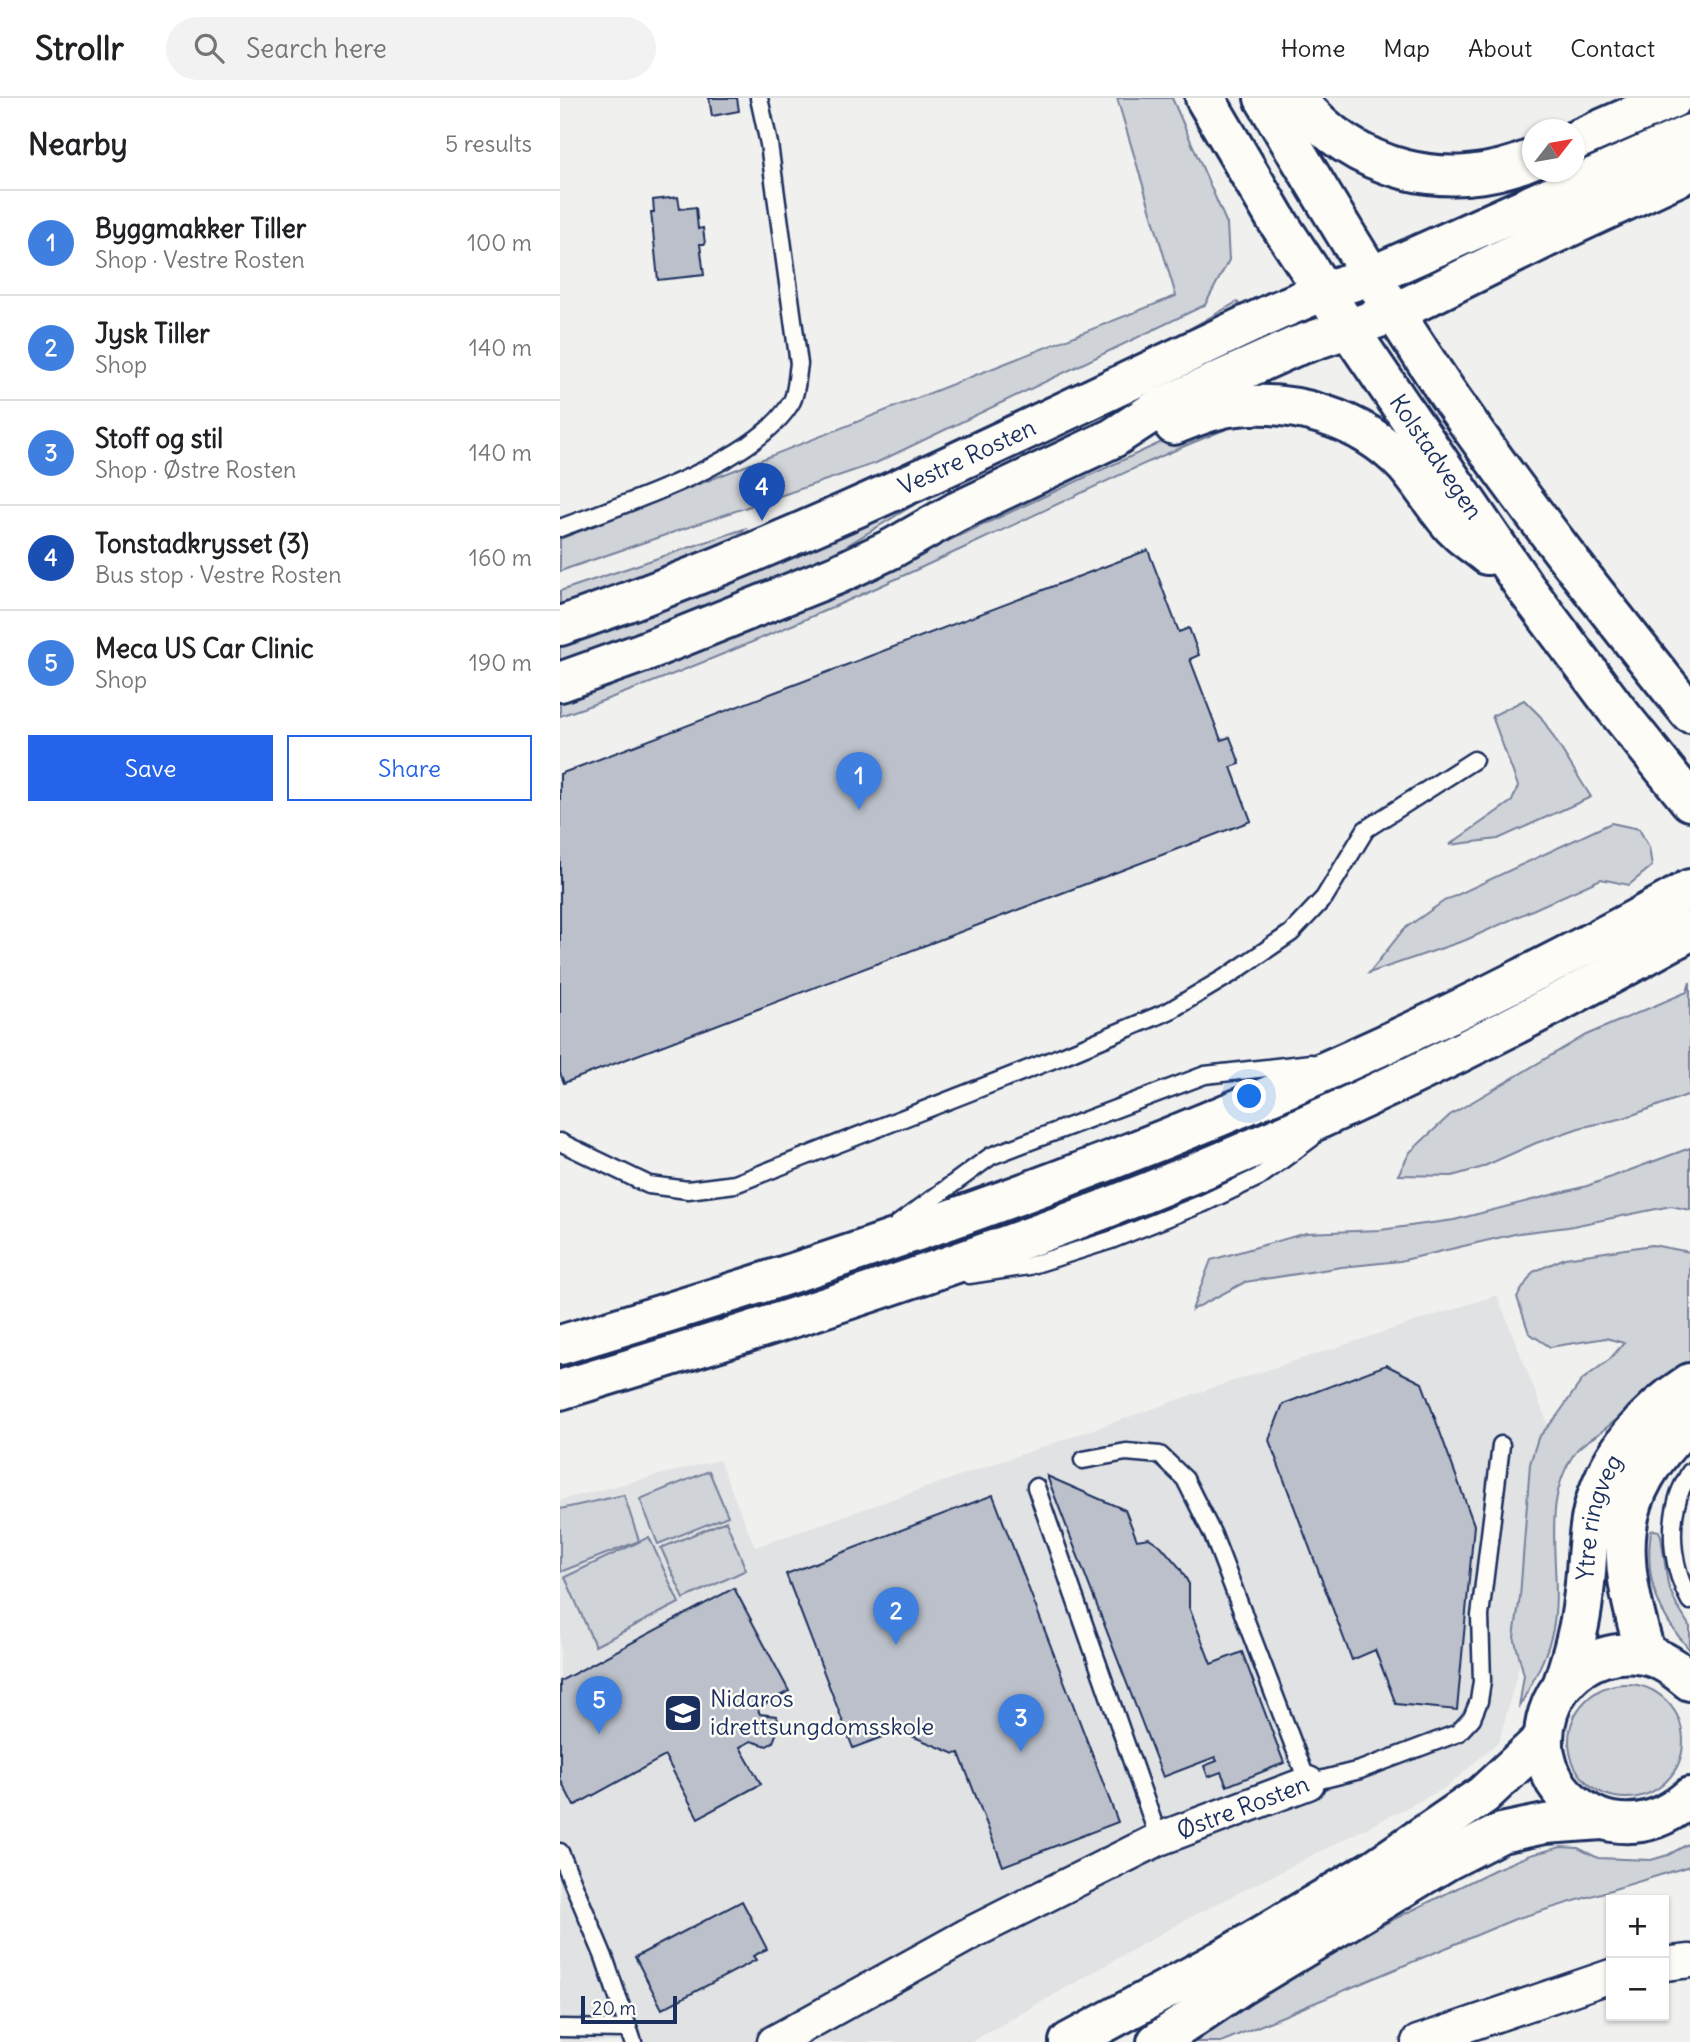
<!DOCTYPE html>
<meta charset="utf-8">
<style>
body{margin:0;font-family:Delius,sans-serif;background:#f2f2f2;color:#202124}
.controls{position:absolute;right:21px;bottom:21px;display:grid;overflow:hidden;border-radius:0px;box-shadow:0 2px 5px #0004}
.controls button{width:63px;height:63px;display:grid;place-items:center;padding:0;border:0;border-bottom:2px solid #e0e0e0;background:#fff;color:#202124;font:35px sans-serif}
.compass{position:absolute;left:962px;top:21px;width:63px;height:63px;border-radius:50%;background:#fff;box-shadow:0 2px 5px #0004;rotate:59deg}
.scale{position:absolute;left:21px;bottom:18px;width:96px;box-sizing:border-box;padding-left:7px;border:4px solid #1b2f5e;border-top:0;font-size:19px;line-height:24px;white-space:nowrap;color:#1b2f5e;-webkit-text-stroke:5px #fdfcf7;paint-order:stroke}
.you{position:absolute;left:690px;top:999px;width:24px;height:24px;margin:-18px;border:5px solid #fff;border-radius:50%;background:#1a73e8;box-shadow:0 0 0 10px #1a73e833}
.badge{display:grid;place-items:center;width:46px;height:46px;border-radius:50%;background:#2563eb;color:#fff;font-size:23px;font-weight:700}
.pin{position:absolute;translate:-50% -58px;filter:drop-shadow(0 2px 4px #0008)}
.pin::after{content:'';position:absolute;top:37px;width:24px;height:21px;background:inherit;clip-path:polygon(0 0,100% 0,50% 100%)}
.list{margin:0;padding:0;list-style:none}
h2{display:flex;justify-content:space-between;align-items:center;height:91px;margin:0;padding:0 28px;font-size:30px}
h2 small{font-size:23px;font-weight:400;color:#757577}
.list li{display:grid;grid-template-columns:46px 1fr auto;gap:21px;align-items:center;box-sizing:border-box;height:105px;padding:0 28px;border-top:2px solid #e0e0e0}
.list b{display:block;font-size:26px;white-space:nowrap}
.list p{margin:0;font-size:23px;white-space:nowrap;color:#757577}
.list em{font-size:23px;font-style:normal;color:#757577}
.actions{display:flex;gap:14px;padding:21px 28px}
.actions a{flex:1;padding:16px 0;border:2px solid #2563eb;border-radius:0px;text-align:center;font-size:24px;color:#2563eb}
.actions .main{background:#2563eb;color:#fff}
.icon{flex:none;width:38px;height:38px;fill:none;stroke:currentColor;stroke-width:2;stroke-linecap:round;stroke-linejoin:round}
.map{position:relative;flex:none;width:1130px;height:1944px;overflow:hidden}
header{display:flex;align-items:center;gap:42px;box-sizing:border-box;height:98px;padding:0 35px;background:#fff;border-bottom:2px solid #e0e0e0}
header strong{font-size:33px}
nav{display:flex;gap:38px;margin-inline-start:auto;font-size:24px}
.search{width:490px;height:63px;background:#f2f2f2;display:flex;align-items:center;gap:18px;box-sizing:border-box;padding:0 24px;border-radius:38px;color:#757577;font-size:26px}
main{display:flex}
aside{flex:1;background:#fff}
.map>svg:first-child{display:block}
</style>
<header>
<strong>Strollr</strong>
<div class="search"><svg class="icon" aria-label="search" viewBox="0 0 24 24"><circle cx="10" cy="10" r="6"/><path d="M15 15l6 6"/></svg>Search here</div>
<nav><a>Home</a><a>Map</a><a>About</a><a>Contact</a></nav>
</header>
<main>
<aside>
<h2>Nearby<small>5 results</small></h2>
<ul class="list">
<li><span class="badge" style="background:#3f7fe0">1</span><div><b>Byggmakker Tiller</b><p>Shop · Vestre Rosten</p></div><em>100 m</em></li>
<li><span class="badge" style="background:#3f7fe0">2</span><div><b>Jysk Tiller</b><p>Shop</p></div><em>140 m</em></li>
<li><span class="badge" style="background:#3f7fe0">3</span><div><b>Stoff og stil</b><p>Shop · Østre Rosten</p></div><em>140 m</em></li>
<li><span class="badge" style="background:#1a4fb4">4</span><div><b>Tonstadkrysset (3)</b><p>Bus stop · Vestre Rosten</p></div><em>160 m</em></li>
<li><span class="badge" style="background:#3f7fe0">5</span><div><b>Meca US Car Clinic</b><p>Shop</p></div><em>190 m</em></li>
</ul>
<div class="actions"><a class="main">Save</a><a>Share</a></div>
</aside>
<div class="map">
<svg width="1130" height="1944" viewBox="0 0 1130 1944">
<rect width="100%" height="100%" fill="#f0f0ee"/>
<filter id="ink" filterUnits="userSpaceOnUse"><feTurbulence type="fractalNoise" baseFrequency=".0143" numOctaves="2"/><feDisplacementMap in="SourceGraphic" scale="14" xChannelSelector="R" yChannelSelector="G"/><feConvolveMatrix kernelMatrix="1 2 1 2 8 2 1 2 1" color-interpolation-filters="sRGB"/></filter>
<g filter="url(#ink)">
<path fill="#e0e2e3" d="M 937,1197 L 987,1324 L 961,1561 L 939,1643 L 887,1689 L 625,1822 L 411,1944 L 0,1944 L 0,1402 L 159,1362 L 195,1449 L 652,1290 Z"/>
<g fill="#d0d3d8" stroke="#76819b" stroke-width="2">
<path d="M 557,0 L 612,0 L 667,126 L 669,162 L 645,207 L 316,365 L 0,473 L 0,441 L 616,198 Z"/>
<path d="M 677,204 L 685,211 L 386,352 L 347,364 L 608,243 Z"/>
<path d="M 677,327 C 590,360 506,403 421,442 C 283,506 144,568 0,618 L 0,604 L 110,564 L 310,479 L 617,337 Z"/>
<path d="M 383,389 L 273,456 L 191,492 L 0,566 L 0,541 Z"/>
<path d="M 187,430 L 126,473 L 0,518 L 0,493 Z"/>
<path d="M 964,602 L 981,619 L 1031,699 L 938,741 L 889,747 L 952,703 L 958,688 L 932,618 Z"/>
<path d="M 1051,725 L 1079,731 L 1089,749 L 1092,768 L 1069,787 L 1041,781 L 906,842 L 809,875 L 844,831 L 884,803 Z"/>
<path d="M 1130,884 L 1130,996 L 1064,1020 L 1019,1030 L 976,1045 L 920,1070 L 892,1078 L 838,1077 L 850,1054 L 890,1017 L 1026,937 L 1127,894 Z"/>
<path d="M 1130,1050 L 1130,1112 L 1111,1108 L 1008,1129 L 959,1135 L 840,1163 L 782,1169 L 685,1184 L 632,1212 L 651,1162 L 746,1135 L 820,1132 L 894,1122 L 1027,1088 Z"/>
<path d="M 1092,1147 L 1130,1154 L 1130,1264 C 1099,1286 1071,1310 1041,1334 C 1033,1340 1022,1345 1016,1353 C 977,1408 1004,1471 993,1531 C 987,1560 972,1584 959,1610 L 964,1577 L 954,1539 L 960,1499 L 970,1366 L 978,1340 L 997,1318 L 1022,1282 L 1050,1261 L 1064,1245 L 1046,1240 L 990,1249 L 969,1235 L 957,1199 L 973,1174 L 1005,1160 Z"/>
<path d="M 149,1373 L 168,1418 L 98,1446 L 80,1401 Z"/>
<path d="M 64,1397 L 79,1443 L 0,1474 L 0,1411 Z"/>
<path d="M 166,1423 L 186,1472 L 124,1501 L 101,1450 Z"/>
<path d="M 1094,1432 L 1099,1433 L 1101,1438 L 1108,1487 L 1116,1506 L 1130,1529 L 1130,1552 C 1098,1517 1084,1481 1091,1433 Z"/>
<path d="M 89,1439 L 119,1505 L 35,1548 L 5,1479 Z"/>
<circle cx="1066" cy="1643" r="57"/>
<path d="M 1130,1745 L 1130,1768 L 955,1821 L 661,1944 L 635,1944 L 681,1912 L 812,1832 L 934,1772 L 970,1757 L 1001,1749 L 1018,1750 L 1038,1760 L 1091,1762 L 1108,1757 Z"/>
</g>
<g fill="#bbc0ca" stroke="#1b2f5e" stroke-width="2">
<path d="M 149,0 L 177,0 L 179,13 L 152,18 Z"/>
<path d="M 118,99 L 120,111 L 136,109 L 138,131 L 143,130 L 145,146 L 140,146 L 144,177 L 98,182 L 91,114 L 94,114 L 93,102 Z"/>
<path d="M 588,452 L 619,534 L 629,530 L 639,557 L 630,561 L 661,642 L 670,639 L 680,666 L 671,669 L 691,723 L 4,985 L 0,975 L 0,676 Z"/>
<path d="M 826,1267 L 862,1285 L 914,1427 L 897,1612 L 836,1606 L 815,1552 L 792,1562 L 709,1342 L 723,1306 Z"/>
<path d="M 487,1378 L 565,1412 L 577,1442 L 589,1440 L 601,1448 L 620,1470 L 629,1486 L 629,1509 L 651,1566 L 682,1554 L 724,1665 L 667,1688 L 661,1674 L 648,1679 L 644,1668 L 657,1663 L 655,1659 L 603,1679 Z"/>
<path d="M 433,1397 L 558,1724 L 443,1768 L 399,1655 L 395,1656 L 347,1636 L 346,1630 L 293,1650 L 226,1476 Z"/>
<path d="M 174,1490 L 229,1593 L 197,1610 L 200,1616 L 216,1618 L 220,1626 L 213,1644 L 207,1648 L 191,1643 L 180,1649 L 201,1686 L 138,1720 L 105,1658 L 14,1708 L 0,1681 L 0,1583 Z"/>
<path d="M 182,1803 L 207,1851 L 193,1858 L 196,1862 L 102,1911 L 75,1859 Z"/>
</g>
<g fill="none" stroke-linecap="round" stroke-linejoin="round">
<g stroke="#1b2f5e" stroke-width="21">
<g id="lane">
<path d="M 0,430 C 64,406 198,364 232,303 C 237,293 237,277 239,266 L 209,46 L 199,0"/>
<path d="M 0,1044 L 89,1087 L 128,1092 L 175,1086 L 502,958 L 609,913 L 671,876 L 731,835 L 764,800 L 806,731 L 914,662"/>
<path d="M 338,1126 L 431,1058 L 645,977 L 751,965"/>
<path d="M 409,1177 L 469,1168 L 551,1142 L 644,1105 L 699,1079 L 752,1040"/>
<path d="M 523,1362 L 566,1354 L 600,1357 L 625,1381 L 653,1437 L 748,1685 L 800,1672 L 898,1635 L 912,1620 L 919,1603 L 922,1583 L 920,1518 L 941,1347"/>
<path d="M 1130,1374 C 1126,1382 1120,1391 1118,1400 C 1108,1434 1113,1472 1130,1503"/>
<path d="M 476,1389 L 599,1741"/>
<path d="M 0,1754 L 44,1859 L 73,1944"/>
<path d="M 0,1930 L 67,1931"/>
</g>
</g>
<g stroke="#1b2f5e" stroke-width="37">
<g id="street">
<path d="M 1104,1866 L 1130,1863"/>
<path id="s1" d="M 214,1944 L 413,1834 L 599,1741 L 748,1685"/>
<path d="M 858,1944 L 1051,1878"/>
</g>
</g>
<g stroke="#1b2f5e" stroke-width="44">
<g id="secondary">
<path id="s2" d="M 645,0 L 716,121 L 788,230 L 964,488 L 1056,611 L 1130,703"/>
<path d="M 704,0 C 765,102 825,204 892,302 C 967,410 1048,513 1130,615"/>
<path d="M 614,327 C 631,320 650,312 669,309 C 732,300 801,320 845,367 C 860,384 872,404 887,422 C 897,436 914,446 927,457"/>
<path id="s3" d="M 0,528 C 247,443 481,323 717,213 L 764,193 L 811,178"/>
<path d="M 0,584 L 81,555 L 278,476 L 331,451 L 396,414 L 553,340 L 599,310 L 734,249 L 834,215"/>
<path d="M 1086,1557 C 1057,1458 1049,1399 1130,1323"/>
<path d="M 1130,1583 C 1117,1572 1102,1560 1084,1557 C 1023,1546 976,1598 985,1657 C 988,1672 995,1687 1007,1699 C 1020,1711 1034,1721 1052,1724 C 1083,1729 1107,1719 1130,1699"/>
<path id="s4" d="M 1003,1585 C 1012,1558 1020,1531 1023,1502 C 1028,1470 1026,1436 1035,1405 C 1050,1355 1086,1313 1130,1285"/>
<path d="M 509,1944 L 661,1862 L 816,1770 L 923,1697 L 983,1641"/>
<path d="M 597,1944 L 680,1888 L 888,1762 L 941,1735 L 985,1726 L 1042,1722"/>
</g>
</g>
<g stroke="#1b2f5e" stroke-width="44">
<g id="highway">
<path d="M 737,0 C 792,73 889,97 972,61"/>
<path d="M 1014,43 L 1113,0"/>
<path d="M 811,178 L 1130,36"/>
<path d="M 834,215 L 992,137 L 1130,73"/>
<path d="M 0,1247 C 329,1150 655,1036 962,880 C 1019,851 1075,823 1130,791"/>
<path d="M 0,1292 C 182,1237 364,1180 542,1112 C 745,1034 941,939 1130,833"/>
</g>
</g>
<use href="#lane" stroke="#fdfcf7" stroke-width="16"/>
<use href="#street" stroke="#fdfcf7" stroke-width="32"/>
<use href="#secondary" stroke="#fdfcf7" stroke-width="38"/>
<use href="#highway" stroke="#fdfcf7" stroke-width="38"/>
</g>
</g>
<defs>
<g id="school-square" transform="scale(2.0125)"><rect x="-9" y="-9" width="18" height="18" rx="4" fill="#1b2f5e" stroke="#fdfcf7"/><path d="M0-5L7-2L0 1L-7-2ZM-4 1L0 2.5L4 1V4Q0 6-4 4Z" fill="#fff"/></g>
</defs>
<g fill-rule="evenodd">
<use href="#school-square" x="123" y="1615"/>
</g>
<g text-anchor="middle" stroke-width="5" stroke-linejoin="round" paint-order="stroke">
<g font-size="24" fill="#1b2f5e" stroke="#fdfcf7">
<text dy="8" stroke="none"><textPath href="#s3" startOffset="441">Vestre Rosten</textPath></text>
<text dy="8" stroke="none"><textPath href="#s2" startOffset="427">Kolstadvegen</textPath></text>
<text dy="8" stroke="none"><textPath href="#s4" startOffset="170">Ytre ringveg</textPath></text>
<text dy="8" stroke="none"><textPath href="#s1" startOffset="525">Østre Rosten</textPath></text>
</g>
<g font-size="24" fill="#1b2f5e" stroke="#fdfcf7" text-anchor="start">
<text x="150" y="1609">Nidaros<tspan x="150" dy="28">idrettsungdomsskole</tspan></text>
</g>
</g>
</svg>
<div class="controls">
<button>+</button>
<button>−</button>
</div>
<svg class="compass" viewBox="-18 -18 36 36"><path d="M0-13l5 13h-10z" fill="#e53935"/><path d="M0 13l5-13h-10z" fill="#757577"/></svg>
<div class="scale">20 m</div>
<div class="you"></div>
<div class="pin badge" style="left:299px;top:712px;background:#3f7fe0">1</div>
<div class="pin badge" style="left:336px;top:1547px;background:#3f7fe0">2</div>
<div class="pin badge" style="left:461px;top:1654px;background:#3f7fe0">3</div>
<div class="pin badge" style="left:202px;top:423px;background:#1a4fb4">4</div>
<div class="pin badge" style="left:39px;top:1636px;background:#3f7fe0">5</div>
</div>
</main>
